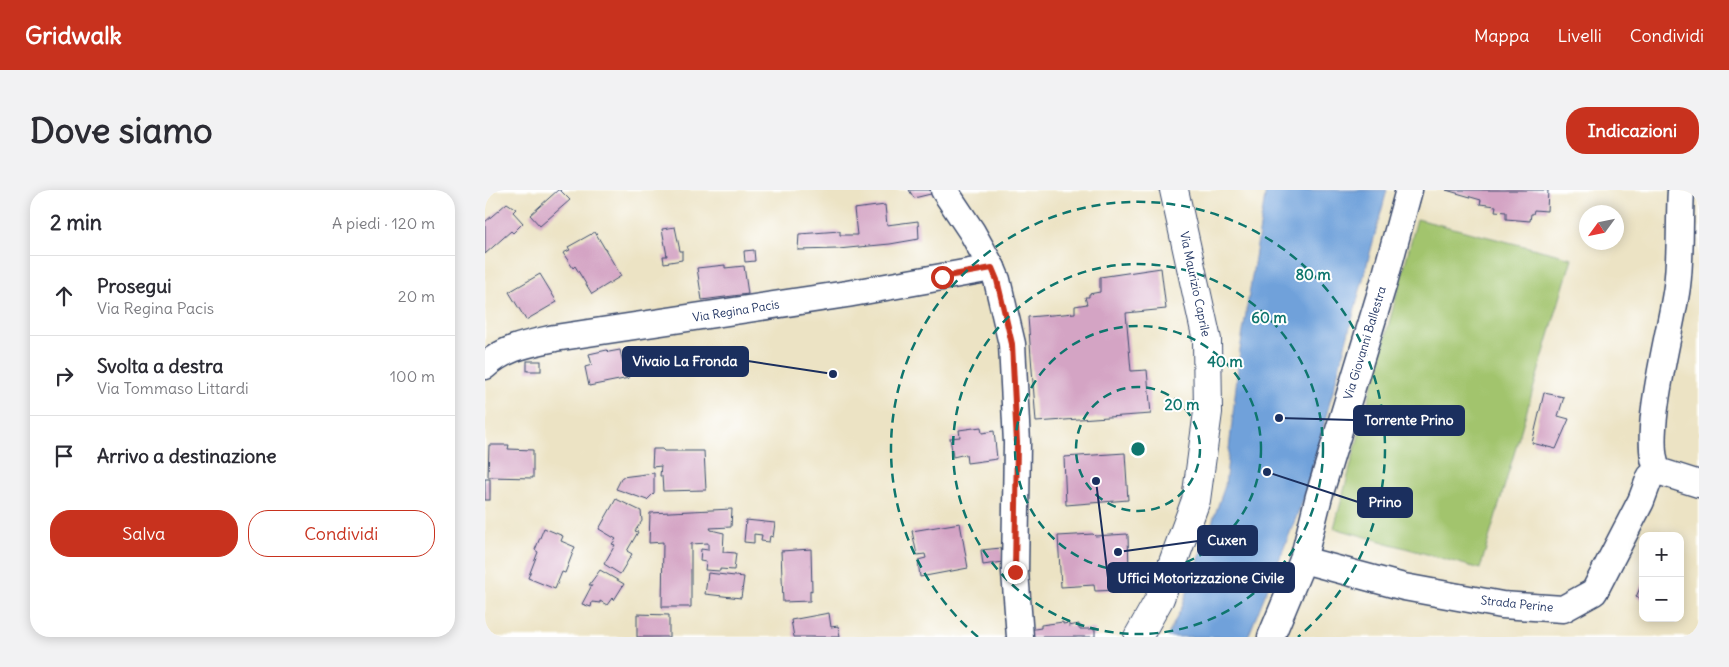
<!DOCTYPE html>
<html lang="it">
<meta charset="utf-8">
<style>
body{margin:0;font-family:Delius,sans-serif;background:#f2f2f3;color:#2b2b33}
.controls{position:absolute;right:15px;bottom:15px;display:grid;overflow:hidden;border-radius:10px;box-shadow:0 2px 12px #0003}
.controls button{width:45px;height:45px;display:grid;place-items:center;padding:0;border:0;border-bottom:1px solid #e1e1e2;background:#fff;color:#2b2b33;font:25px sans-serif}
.compass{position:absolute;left:1094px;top:15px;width:45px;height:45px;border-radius:50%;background:#fff;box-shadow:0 2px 12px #0003;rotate:237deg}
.stop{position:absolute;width:15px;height:15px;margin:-11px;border:4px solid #c8321e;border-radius:50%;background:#fff}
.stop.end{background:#c8321e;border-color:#fff;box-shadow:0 1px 5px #0008}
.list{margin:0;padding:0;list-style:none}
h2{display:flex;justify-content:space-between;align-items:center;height:65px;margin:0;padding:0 20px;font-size:21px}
h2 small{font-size:16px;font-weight:400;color:#7c7c81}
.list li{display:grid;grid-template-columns:32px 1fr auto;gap:15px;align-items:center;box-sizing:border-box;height:80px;padding:0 20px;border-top:1px solid #e1e1e2}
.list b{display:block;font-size:19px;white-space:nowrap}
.list p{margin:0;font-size:16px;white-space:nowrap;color:#7c7c81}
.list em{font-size:16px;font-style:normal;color:#7c7c81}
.actions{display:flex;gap:10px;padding:15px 20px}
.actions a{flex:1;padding:11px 0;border:1px solid #c8321e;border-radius:20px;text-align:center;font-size:18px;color:#c8321e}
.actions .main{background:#c8321e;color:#fff}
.icon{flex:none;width:28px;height:28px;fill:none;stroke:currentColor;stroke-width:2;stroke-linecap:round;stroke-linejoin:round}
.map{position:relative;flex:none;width:1214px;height:447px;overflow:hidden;border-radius:20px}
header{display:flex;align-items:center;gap:30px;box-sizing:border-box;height:70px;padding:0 25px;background:#c8321e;color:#fff}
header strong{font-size:24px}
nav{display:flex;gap:28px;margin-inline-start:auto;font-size:18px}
.intro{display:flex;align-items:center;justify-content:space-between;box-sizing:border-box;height:120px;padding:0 30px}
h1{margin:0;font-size:35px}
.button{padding:12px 22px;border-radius:20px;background:#c8321e;color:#fff;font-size:18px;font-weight:700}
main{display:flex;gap:30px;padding:0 30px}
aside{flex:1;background:#fff;border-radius:20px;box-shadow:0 2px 12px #0003}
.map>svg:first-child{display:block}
</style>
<header>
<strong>Gridwalk</strong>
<nav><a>Mappa</a><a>Livelli</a><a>Condividi</a></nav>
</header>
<div class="intro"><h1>Dove siamo</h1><a class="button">Indicazioni</a></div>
<main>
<aside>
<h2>2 min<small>A piedi · 120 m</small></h2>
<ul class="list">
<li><svg class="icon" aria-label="ahead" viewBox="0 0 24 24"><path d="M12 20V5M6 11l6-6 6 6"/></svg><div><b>Prosegui</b><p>Via Regina Pacis</p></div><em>20 m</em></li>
<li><svg class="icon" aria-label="right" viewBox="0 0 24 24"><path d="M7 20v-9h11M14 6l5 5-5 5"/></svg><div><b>Svolta a destra</b><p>Via Tommaso Littardi</p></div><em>100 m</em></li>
<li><svg class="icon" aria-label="arrive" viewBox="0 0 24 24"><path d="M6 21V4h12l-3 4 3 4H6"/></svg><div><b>Arrivo a destinazione</b></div></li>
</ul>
<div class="actions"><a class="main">Salva</a><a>Condividi</a></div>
</aside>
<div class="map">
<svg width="1214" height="447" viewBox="0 0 1214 447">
<rect width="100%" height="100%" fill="#fff"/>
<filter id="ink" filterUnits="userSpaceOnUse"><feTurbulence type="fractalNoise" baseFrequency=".02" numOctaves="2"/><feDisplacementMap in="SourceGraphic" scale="10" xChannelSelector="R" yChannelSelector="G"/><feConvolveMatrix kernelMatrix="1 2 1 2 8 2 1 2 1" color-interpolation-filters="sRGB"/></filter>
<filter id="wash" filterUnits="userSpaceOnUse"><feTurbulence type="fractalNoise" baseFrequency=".0096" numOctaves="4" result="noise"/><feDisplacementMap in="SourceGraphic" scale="20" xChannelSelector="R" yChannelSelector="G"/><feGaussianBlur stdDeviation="1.12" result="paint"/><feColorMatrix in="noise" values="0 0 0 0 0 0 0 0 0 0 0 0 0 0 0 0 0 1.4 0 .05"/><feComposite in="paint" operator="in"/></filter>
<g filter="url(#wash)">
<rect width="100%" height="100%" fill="#ece3c4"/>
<path fill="#a2c46d" stroke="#5e7a66" d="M 932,29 L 1087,68 L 995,379 L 849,338 Z"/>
<path fill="#70a1da" stroke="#46689c" d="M 781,0 L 902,0 L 819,308 L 763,447 L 682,447 L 697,417 L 740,296 L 755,160 Z"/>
<g id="blocks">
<g fill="#d4a4c4">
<path d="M 73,0 L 75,0 L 85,10 L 55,36 L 45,25 Z"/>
<path d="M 424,0 L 448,0 L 450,3 L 429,8 Z"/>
<path d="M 961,0 L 1063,0 L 1062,21 L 1049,20 L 1048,24 L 1046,24 L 1045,31 L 1021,29 L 1021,22 L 1010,21 L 1011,16 L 995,14 L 996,10 Z"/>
<path d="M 22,13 L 31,19 L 28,22 L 38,33 L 28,43 L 26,41 L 0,64 L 0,32 Z"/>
<path d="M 400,15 L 402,35 L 433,31 L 434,49 L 405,54 L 353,59 L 313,60 L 314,44 L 355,41 L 355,45 L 372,45 L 369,19 Z"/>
<path d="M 190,37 L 195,61 L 197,61 L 197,70 L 179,73 L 178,66 L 182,66 L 177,39 Z"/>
<path d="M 110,42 L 136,86 L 107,104 L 90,76 L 88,78 L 78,63 L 85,60 L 83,57 Z"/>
<path d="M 269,60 L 270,71 L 260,72 L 259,61 Z"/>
<path d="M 240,75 L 240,78 L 259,76 L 263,104 L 217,110 L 212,78 Z"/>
<path d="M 676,78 L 681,119 L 641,123 L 646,181 L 662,180 L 666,224 L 551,232 L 543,127 L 590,123 L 590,116 L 602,114 L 600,107 L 604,107 L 604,104 L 615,102 L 615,87 Z"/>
<path d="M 55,84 L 72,112 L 41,130 L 24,102 Z"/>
<path d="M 122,160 L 124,162 L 135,160 L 138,173 L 141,172 L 144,188 L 104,196 L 100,177 L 107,175 L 104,164 Z"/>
<rect x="42" y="171" width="14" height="10"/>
<path d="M 1059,203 L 1079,207 L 1073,226 L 1084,229 L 1071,259 L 1047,253 Z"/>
<path d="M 496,237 L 497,243 L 509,241 L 512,269 L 482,273 L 481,264 L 468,267 L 465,248 L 475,247 L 474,240 Z"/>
<path d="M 4,255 L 24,255 L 23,259 L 48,260 L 48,288 L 3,287 Z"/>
<path d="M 168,259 L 177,259 L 179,261 L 219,261 L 221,300 L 178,301 L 177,286 L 175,286 L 176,276 L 167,277 Z"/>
<path d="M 640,263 L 643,310 L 581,315 L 579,267 Z"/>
<path d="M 169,283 L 169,303 L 162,310 L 131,299 L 137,287 Z"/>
<rect x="0" y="289" width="5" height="21"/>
<path d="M 131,309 L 156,321 L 157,331 L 150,341 L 153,342 L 142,361 L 147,364 L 135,384 L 119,374 L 130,355 L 127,354 L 131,349 L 114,339 Z"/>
<path d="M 247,319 L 246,337 L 225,338 L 226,340 L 239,343 L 238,362 L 251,363 L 249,380 L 235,379 L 235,381 L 220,380 L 221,372 L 215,371 L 216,359 L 223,360 L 223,353 L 206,354 L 206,417 L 177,417 L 178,352 L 164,353 L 165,323 Z"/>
<path d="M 261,330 L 290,333 L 288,347 L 285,346 L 284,352 L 276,351 L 277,345 L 269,344 L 269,353 L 259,352 Z"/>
<path d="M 475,333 L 483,378 L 435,387 L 433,370 L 441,368 L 440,364 L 432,365 L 427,341 Z"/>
<path d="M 59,338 L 78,346 L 76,351 L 90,357 L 80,383 L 77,382 L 70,399 L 43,388 L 53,362 L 50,360 Z"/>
<path d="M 608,344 L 610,346 L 642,344 L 643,346 L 644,379 L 633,381 L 634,400 L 610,401 L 609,395 L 576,397 L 573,346 Z"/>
<path d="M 516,358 L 518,372 L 498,375 L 496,360 Z"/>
<path d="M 326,359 L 327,401 L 325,400 L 325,411 L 298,412 L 296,361 Z"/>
<path d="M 115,380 L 139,394 L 129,410 L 127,408 L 122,415 L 115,411 L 115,413 L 107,412 L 106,417 L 97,414 L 107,395 L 104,395 Z"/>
<path d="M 223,383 L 259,387 L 256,408 L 220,404 Z"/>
<path d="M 1158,391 L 1158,410 L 1151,407 Z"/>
<path d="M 344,423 L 346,437 L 353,436 L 355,447 L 309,447 L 306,430 Z"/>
<path d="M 152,424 L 184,425 L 184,447 L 152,447 Z"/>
<path d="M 578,432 L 578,434 L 584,433 L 584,436 L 594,434 L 594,439 L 610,439 L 610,447 L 543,447 L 543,440 L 556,438 L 556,435 Z"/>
</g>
</g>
</g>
<g filter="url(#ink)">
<use href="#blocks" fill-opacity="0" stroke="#3a4a6d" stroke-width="1"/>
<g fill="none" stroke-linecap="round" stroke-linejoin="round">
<g stroke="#3a4a6d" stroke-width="29">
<g id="minor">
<path d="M 459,0 L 487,42 L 507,78 L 512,90 L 527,154 L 532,253 L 530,382 L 535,447"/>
<path d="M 0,176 C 21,157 43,154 70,148 L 362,104 L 507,78"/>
<path d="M 1173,281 C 1155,248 1187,138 1192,96 C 1196,65 1194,32 1196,0"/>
<path d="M 818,370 L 919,397 L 1017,415 L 1078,419 L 1109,402 L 1156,311 L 1165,287 L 1173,281 L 1214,294"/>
<path d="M 786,447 L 818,370 L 834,306 L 899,92 L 924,0"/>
</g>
</g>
<g stroke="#3a4a6d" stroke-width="30">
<path id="major" d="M 653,447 L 675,408 L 711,310 L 723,222 L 722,150 L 689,0"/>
</g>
<use href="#minor" stroke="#fff" stroke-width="26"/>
<use href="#major" stroke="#fff" stroke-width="28"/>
</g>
</g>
<g fill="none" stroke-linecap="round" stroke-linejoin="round" filter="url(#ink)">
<path stroke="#c8321e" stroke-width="6" d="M 457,87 L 507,78 L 512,90 L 527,154 L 532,253 L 530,382"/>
</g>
<g fill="none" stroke="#0f766e" stroke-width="2.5" stroke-dasharray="9 6">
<circle cx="653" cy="259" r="62"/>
<circle cx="653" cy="259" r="123"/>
<circle cx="653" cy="259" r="185"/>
<path d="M493 447A247 247 0 1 1 813 447"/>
</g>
<g text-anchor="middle" stroke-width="4" stroke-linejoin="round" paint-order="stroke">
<g font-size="12" fill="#1b2f5e" stroke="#fff">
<text transform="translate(710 94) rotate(78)" y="4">Via Maurizio Caprile</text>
<text transform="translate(251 121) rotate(-9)" y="4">Via Regina Pacis</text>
<text transform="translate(880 153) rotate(-73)" y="4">Via Giovanni Ballestra</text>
<text transform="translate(1032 414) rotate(6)" y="4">Strada Perine</text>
</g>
</g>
<circle cx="653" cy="259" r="8" fill="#0f766e" stroke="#fff" stroke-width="2.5"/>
<g font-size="15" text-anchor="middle" font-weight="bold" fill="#0f766e" stroke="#fff" stroke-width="4" stroke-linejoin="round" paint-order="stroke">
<text x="828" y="90">80 m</text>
<text x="784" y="133">60 m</text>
<text x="740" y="177">40 m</text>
<text x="697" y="220">20 m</text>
</g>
<path fill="none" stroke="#1b2f5e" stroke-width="2" d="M348 184L263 171M794 228L869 230M782 282L873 312M633 362L713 351M611 291L623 388"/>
<g fill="#1b2f5e" stroke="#fff" stroke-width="2">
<circle cx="348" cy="184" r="5"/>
<circle cx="794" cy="228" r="5"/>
<circle cx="782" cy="282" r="5"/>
<circle cx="633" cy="362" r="5"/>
<circle cx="611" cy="291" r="5"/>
</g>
<g fill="#1b2f5e" stroke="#1b2f5e" stroke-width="2">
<rect x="138" y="157" width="125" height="29" rx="5"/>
<rect x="869" y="216" width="110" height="29" rx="5"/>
<rect x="873" y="298" width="54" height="29" rx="5"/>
<rect x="713" y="336" width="59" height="29" rx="5"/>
<rect x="623" y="373" width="186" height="29" rx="5"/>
</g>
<g font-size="14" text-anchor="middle" font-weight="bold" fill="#fff">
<text x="200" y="176">Vivaio La Fronda</text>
<text x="924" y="235">Torrente Prino</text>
<text x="900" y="317">Prino</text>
<text x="742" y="355">Cuxen</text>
<text x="716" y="393">Uffici Motorizzazione Civile</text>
</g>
</svg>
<div class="controls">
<button>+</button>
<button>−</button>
</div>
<svg class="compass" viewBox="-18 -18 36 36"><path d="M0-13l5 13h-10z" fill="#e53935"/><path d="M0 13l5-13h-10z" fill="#7c7c81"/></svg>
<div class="stop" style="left:457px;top:87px"></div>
<div class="stop end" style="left:530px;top:382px"></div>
</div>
</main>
